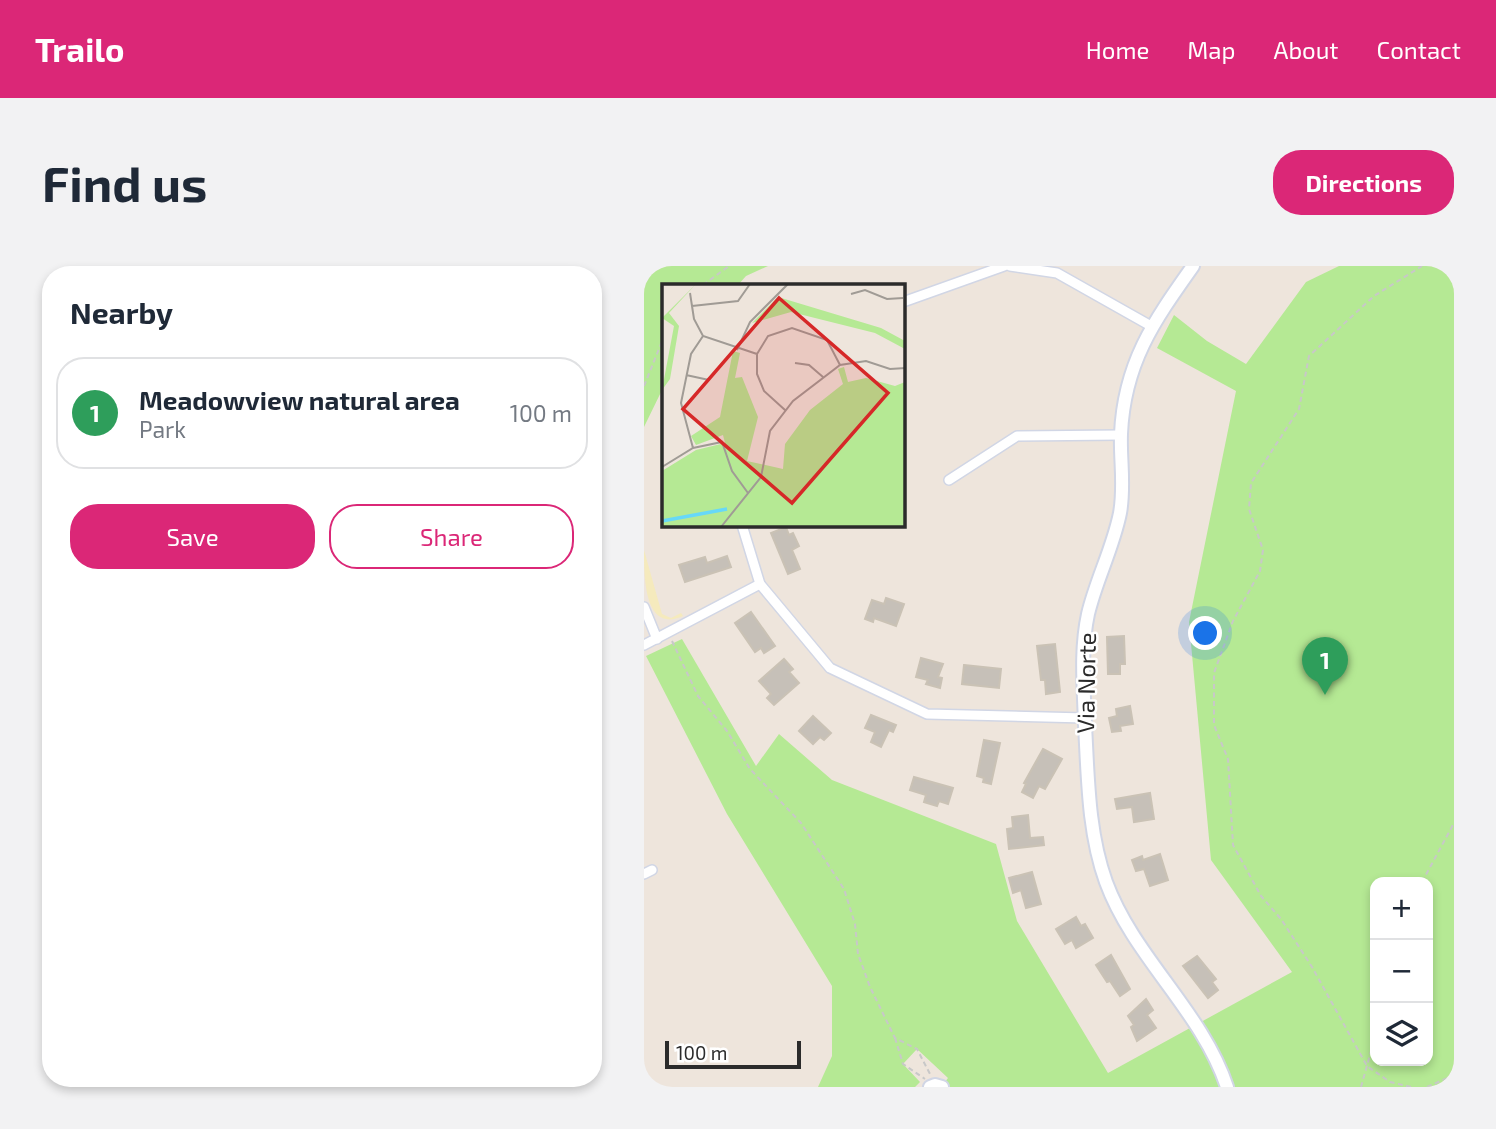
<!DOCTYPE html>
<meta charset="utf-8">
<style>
body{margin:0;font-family:"Exo 2",sans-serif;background:#f2f2f3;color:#1f2937}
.controls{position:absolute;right:21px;bottom:21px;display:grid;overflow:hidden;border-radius:14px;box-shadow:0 4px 10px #0003}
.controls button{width:63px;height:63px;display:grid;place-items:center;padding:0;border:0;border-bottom:2px solid #e0e1e3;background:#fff;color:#1f2937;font:35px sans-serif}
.scale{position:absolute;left:21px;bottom:18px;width:136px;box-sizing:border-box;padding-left:7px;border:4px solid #2b2b2b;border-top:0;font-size:19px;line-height:24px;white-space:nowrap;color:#2b2b2b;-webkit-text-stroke:5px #fff;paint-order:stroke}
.you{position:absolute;left:562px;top:368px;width:24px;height:24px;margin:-18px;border:5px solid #fff;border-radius:50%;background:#1a73e8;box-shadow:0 0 0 10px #1a73e833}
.badge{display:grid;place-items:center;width:46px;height:46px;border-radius:50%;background:#db2777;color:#fff;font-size:23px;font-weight:700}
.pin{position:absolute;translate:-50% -58px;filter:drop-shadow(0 2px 4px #0008)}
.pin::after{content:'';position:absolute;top:37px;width:24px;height:21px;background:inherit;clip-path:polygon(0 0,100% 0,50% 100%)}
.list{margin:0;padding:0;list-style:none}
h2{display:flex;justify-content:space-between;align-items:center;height:91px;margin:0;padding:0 28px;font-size:30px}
h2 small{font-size:23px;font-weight:400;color:#747a83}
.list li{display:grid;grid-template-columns:46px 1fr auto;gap:21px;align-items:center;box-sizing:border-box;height:112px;margin:0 14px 14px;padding:0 14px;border:2px solid #e0e1e3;border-radius:28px}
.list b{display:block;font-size:26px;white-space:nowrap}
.list p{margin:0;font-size:23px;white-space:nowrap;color:#747a83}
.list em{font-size:23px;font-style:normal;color:#747a83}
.actions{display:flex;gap:14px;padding:21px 28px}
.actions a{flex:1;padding:16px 0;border:2px solid #db2777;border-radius:28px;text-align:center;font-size:24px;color:#db2777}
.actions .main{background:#db2777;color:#fff}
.icon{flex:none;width:38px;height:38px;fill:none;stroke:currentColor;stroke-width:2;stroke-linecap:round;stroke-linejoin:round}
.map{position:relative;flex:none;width:810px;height:821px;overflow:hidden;border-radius:28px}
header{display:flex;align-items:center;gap:42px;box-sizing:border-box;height:98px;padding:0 35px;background:#db2777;color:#fff}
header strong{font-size:33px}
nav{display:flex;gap:38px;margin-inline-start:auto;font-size:24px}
.intro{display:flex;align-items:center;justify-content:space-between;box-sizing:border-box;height:168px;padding:0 42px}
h1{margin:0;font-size:49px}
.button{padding:18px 32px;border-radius:28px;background:#db2777;color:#fff;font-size:24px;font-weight:700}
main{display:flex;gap:42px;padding:0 42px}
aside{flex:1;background:#fff;border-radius:28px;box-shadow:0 4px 10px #0003}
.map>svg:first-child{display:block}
</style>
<header>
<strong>Trailo</strong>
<nav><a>Home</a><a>Map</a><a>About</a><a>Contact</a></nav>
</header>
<div class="intro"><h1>Find us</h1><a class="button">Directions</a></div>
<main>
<aside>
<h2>Nearby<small></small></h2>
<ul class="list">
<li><span class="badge" style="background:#2e9e5b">1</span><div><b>Meadowview natural area</b><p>Park</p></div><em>100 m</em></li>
</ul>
<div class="actions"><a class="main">Save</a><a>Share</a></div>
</aside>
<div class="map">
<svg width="810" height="821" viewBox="0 0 810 821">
<rect width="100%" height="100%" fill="#eee5dc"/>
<g fill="#b5e994" fill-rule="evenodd">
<path d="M 0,0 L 124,0 L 102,10 L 94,19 L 19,19 L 19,122 L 0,161 Z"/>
<path d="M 695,0 L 810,0 L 810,821 L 297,821 L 304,812 L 273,783 L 259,798 L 276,816 L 271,821 L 174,821 L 188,790 L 188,720 L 83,548 L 2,390 L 38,373 L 112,500 L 135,468 L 188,514 L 352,578 L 373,655 L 464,807 L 648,706 L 567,594 L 545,356 L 592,125 L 513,82 L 530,49 L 563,75 L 602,98 L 662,16 ZM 731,616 L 784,616 L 784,795 L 731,795 Z"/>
</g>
<path fill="#f5eabd" d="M 0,284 L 18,348 L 27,352 L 37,347 L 39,350 C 0,368 0,310 0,284 Z"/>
<g fill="#c6c0b8" stroke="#cac2b5" stroke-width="2">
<path d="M 142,261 L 145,269 L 149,267 L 155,280 L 148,284 L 156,303 L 144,308 L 127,267 Z"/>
<path d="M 83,290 L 87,301 L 41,316 L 35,299 L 61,291 L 63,297 Z"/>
<path d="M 242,332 L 260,338 L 252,360 L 230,352 L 229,356 L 221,353 L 228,334 L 240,338 Z"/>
<path d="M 107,346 L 131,380 L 120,387 L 117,382 L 111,386 L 91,357 Z"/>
<path d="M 480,370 L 481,398 L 476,398 L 476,408 L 464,408 L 463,371 Z"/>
<path d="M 411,378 L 416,426 L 402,428 L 401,414 L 397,414 L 393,380 Z"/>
<path d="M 277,392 L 299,398 L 294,411 L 298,412 L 296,422 L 282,418 L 284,414 L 272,411 Z"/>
<path d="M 140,393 L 149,403 L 145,406 L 155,417 L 130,439 L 123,432 L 127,428 L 115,415 Z"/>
<path d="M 320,399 L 357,403 L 355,422 L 318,418 Z"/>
<path d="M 486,440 L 489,458 L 476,460 L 477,465 L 468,466 L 465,452 L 473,450 L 472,443 Z"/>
<path d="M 227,449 L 252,459 L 249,466 L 245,464 L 237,481 L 227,476 L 231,466 L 221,462 Z"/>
<path d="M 169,450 L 187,467 L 180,474 L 176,471 L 169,478 L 155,465 Z"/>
<path d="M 340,474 L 356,477 L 347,518 L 339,516 L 340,512 L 333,510 Z"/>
<path d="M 399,483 L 418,493 L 401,523 L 395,520 L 389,532 L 378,526 L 382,518 L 380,517 Z"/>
<path d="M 270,511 L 309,522 L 304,538 L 295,535 L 293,540 L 280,536 L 282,529 L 266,524 Z"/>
<path d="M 506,527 L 510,553 L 490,556 L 488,541 L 473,543 L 471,533 Z"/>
<path d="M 384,549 L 386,572 L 399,571 L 400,579 L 365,583 L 363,563 L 369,562 L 368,551 Z"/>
<path d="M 516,588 L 524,614 L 506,620 L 500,603 L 492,605 L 488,594 L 498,590 L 499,594 Z"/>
<path d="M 388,606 L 397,638 L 382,642 L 377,624 L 369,627 L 365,612 Z"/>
<path d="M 432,651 L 437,660 L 441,658 L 449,672 L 432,682 L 428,674 L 421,678 L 412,663 Z"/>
<path d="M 467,689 L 486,723 L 476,730 L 466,715 L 463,716 L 452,699 Z"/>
<path d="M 553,690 L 572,713 L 568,716 L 574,724 L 564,732 L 539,700 Z"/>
<path d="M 502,733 L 509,744 L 503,749 L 512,762 L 493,775 L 487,761 L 490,759 L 484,750 Z"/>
</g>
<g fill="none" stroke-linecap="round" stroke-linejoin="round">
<g stroke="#d1d6e5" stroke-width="12">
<g id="minor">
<path d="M 366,0 L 413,7 L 507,60"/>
<path d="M 259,36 L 360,0"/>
<path d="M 305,214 L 373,170 L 477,169"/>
<path d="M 98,259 L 116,318 L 186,402 L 283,448 L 441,452"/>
<path d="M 0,341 L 13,373"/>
<path d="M 0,379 L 116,318"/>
<path d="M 0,608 L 8,604"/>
</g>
</g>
<g stroke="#d1d6e5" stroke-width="16">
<g id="tertiary">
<path d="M 549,0 C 510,55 480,97 477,168 C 476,194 481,220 476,247 C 469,282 452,314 444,348 C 436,385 440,422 441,459 C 444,512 444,566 462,616 C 490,692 558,745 583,821"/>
<path d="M 286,821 L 291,819 L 298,821"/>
</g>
</g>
<g stroke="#c8c8c8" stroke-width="2" stroke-dasharray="5 3.5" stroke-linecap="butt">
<path d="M 59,19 L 85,0"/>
<path d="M 0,120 L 19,73"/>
<path d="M 28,375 L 54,430 L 83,465 L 106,503 L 157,557 L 200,623 L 211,658 L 214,688 L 226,721 L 251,772 L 273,783 L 286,808"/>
<path d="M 778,616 L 810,557"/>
<path d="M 251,772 L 259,798 L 281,813"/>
<path d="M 717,821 L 731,771"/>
<path d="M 767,821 L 746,816 L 723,800 L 668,701 L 637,653 L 617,630 L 589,579 L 584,493 L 570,459 L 570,407 L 589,355 L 616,305 L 619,284 L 605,243 L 607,217 L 655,143 L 665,90 L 730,30 L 778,0"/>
<path d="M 783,821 L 810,809"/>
</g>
<use href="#minor" stroke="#fff" stroke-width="9"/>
<use href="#tertiary" stroke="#fff" stroke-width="12"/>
</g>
<g text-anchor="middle" stroke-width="5" stroke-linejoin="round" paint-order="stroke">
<g font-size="24" fill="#2b2b2b" stroke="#fff">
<text transform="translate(443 417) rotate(-89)" y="8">Via Norte</text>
</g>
</g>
<g transform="translate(18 18)">
<rect width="243" height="243" fill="#eee5dc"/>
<path d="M 34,0 L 7,29 L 17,42 L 8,95 L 0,106 L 12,42 L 0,34 ZM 116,13 L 219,44 L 243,57 L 243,65 L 213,49 L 129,28 L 90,39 ZM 71,67 L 78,69 L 73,94 L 80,93 L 96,133 L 85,177 L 121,185 L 123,160 L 148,126 L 181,100 L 176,85 L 182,83 L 186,98 L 204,94 L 233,102 L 243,98 L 243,243 L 0,243 L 0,187 L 34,166 L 63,159 L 61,151 L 34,161 L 29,152 L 58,133 Z" fill="#b5e994"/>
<path fill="none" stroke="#67d8f8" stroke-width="3.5" d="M 0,237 L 65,225"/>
<path fill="none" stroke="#a09b95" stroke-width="2" d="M 28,9 L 32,35 L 41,52 L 95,70M 189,10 L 203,6 L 225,15 L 241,14M 30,22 L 76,17 L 88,0M 75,66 L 88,38 L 126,0M 133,79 L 147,81 L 161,93M 24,91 L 47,96M 123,126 L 102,107 L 95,90 L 95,70 L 106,52 L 130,44 L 165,56 L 178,81M 31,164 L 19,119 L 29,70 L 41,52M 0,183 L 31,164 L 60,158 L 70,187 L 86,209M 59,243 L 99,193 L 108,147 L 131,117 L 178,81 L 204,77 L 228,85 L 244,84"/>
<path fill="#d62828" fill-opacity="0.15" stroke="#d62828" stroke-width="3.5" d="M 117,14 L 226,109 L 130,219 L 21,125 Z"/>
<rect width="243" height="243" fill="none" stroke="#2b2b2b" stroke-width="3.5"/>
</g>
</svg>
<div class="controls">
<button>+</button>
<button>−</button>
<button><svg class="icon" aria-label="layers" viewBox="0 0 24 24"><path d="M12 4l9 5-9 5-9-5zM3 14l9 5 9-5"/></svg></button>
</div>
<div class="scale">100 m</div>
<div class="you"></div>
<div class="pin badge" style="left:681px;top:429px;background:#2e9e5b">1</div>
</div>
</main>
